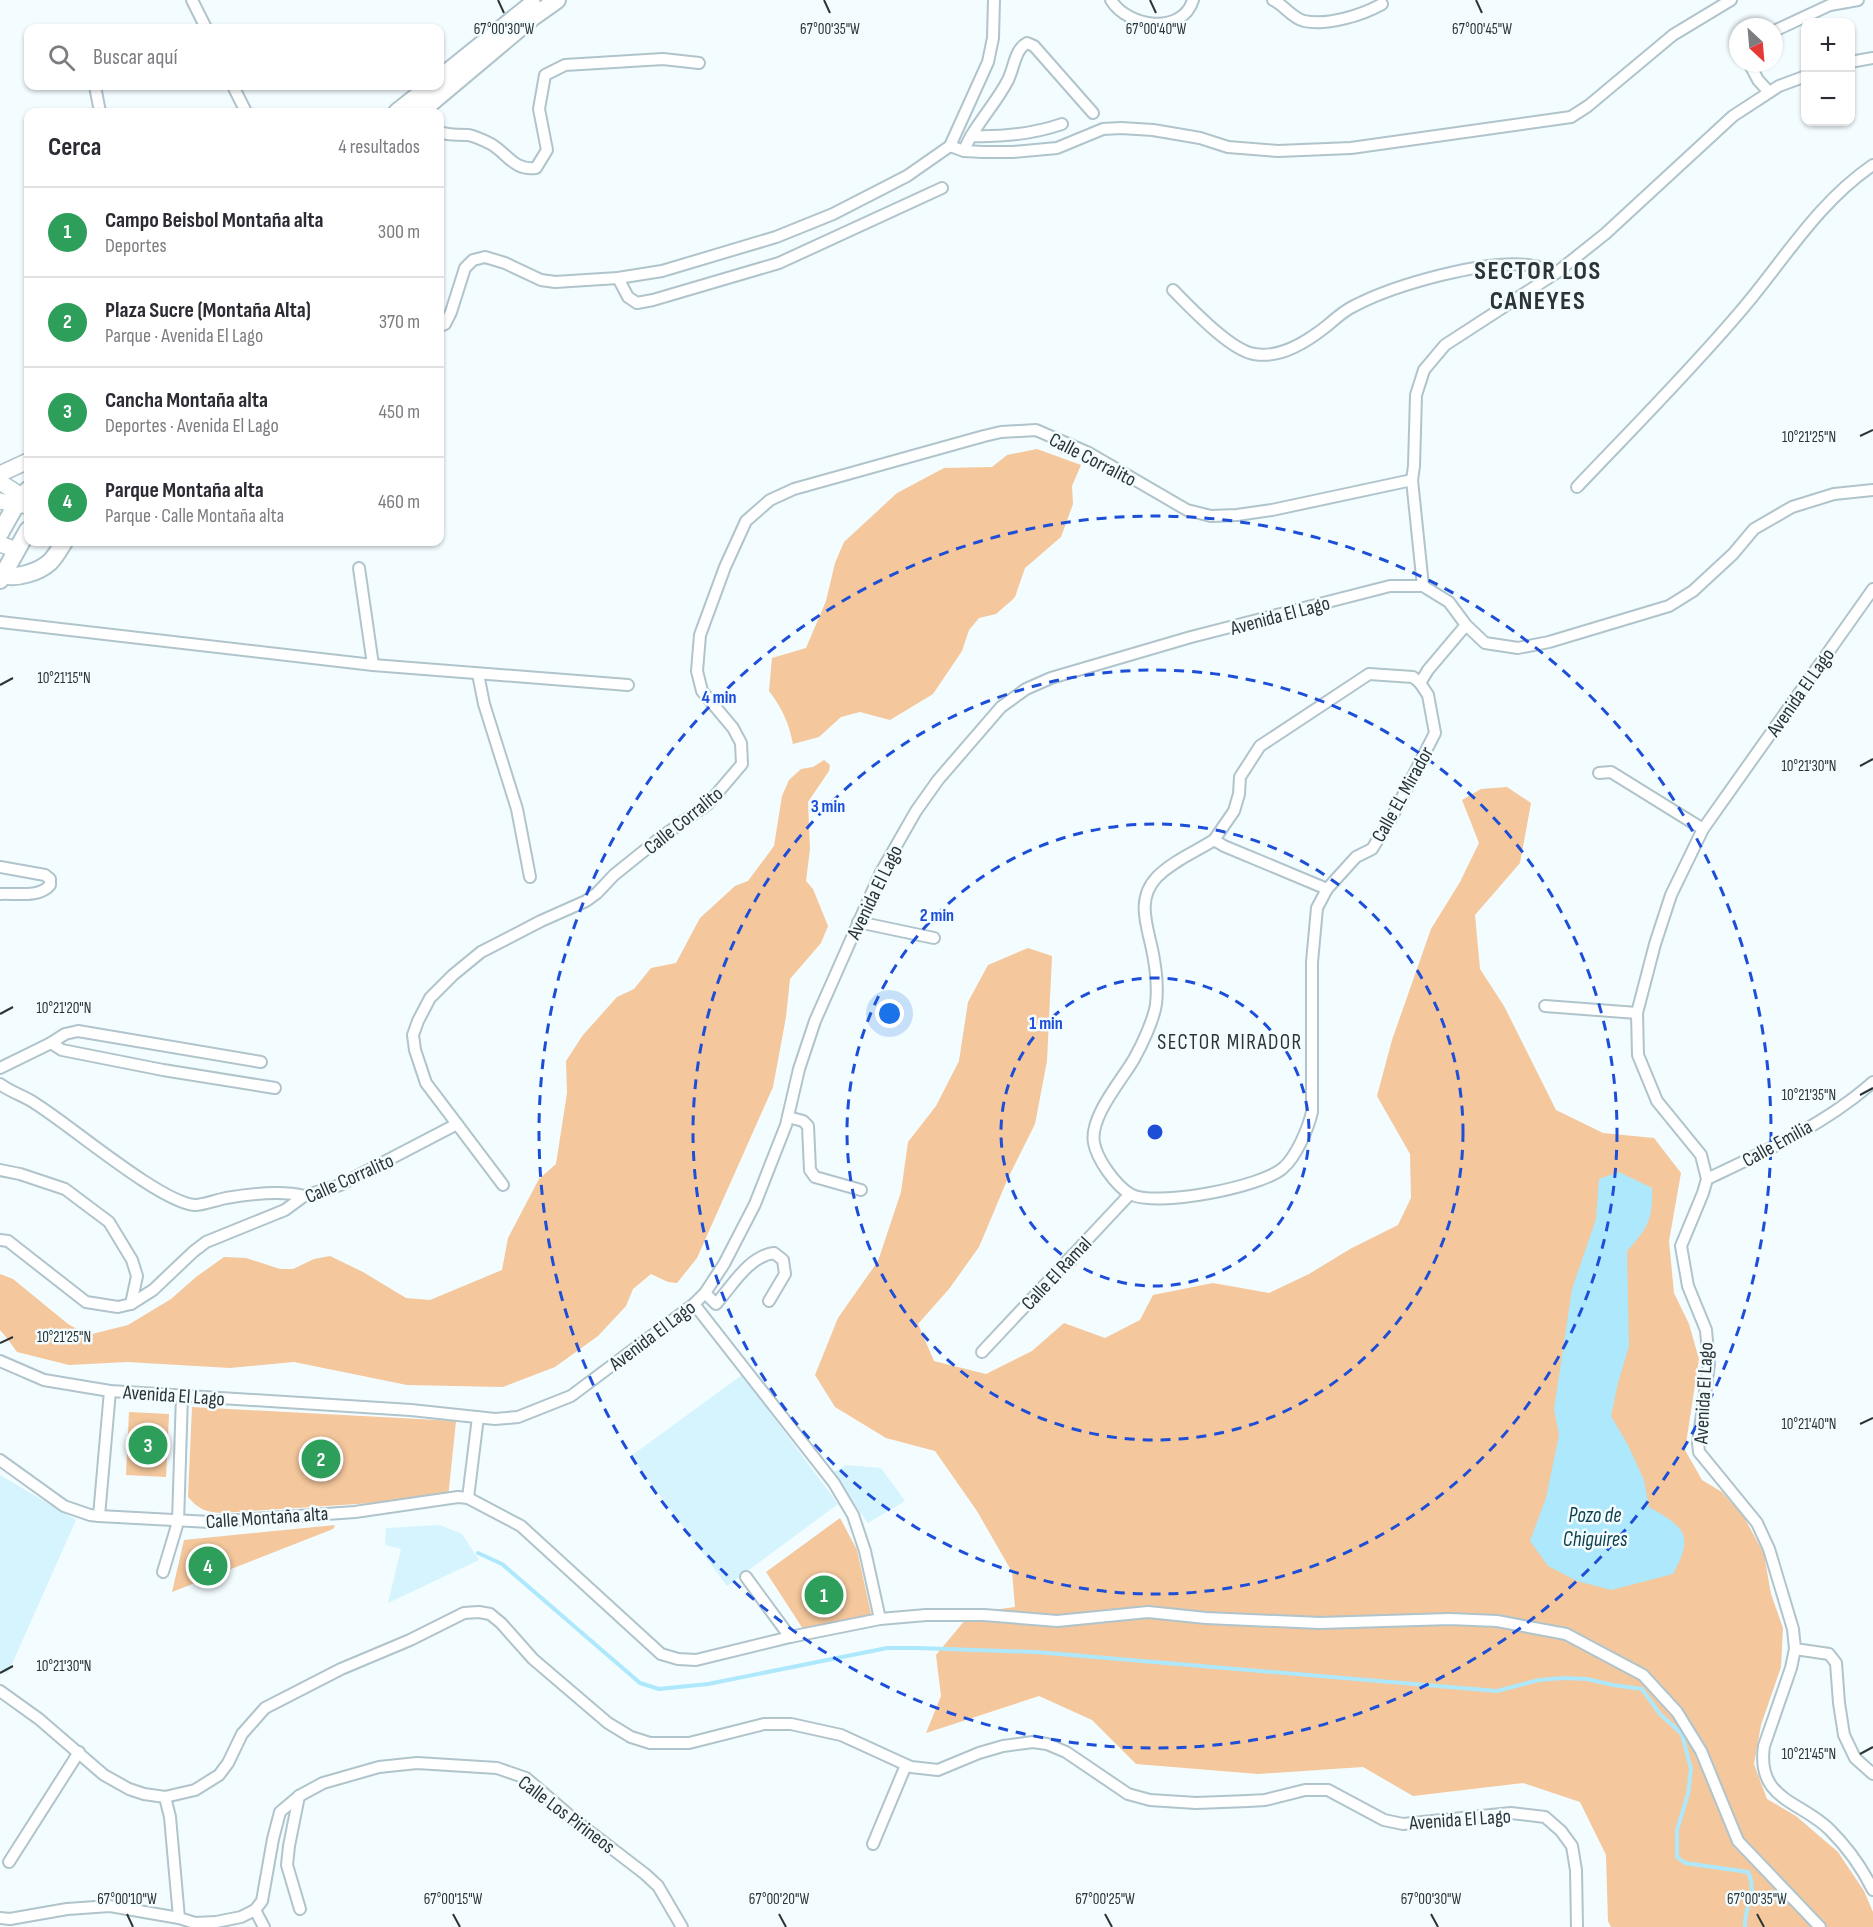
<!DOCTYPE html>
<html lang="es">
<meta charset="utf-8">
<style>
body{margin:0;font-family:"Sofia Sans Condensed",sans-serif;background:#f7f7f7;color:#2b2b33}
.controls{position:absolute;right:18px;top:18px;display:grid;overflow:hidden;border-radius:12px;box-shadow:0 2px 4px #0004}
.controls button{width:54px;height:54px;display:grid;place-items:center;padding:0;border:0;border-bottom:2px solid #e1e1e2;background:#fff;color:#2b2b33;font:30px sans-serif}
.compass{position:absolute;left:1729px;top:18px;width:54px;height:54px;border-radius:50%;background:#fff;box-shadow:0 2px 4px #0004;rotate:154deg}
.you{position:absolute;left:890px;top:1014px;width:21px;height:21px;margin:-15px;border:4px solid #fff;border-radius:50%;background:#1a73e8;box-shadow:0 0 0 9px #1a73e833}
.badge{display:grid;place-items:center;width:39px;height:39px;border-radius:50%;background:#0b8043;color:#fff;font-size:20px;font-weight:700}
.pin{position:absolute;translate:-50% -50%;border:3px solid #fff;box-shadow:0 2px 6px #0006}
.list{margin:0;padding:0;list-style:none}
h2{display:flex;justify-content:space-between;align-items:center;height:78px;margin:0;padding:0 24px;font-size:26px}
h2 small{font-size:20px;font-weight:400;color:#7c7c81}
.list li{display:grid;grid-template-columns:39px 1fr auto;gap:18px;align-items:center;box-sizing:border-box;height:90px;padding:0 24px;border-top:2px solid #e1e1e2}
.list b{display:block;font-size:22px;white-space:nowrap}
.list p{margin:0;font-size:20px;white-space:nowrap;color:#7c7c81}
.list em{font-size:20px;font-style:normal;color:#7c7c81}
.icon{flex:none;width:33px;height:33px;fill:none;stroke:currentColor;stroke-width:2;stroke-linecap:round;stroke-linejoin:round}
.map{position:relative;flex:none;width:1873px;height:1927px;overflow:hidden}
.search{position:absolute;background:#fff;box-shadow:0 2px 4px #0004;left:24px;top:24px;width:420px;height:66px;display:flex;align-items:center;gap:15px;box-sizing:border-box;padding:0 21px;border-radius:12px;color:#7c7c81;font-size:22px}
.panel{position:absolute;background:#fff;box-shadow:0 2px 4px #0004;left:24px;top:108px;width:420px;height:438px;border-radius:12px}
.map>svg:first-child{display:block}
</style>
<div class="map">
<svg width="1873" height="1927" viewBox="0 0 1873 1927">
<rect width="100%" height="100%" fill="#f3fcff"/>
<g fill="#d5f4fe">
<path d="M 742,1375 L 838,1504 L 727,1586 L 631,1456 Z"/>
<path d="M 846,1465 L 881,1468 L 905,1501 L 868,1523 L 832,1473 Z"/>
<path d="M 0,1475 L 76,1520 L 8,1673 L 0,1669 Z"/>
<path d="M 440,1525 L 462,1534 L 479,1560 L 388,1603 L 401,1549 L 385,1545 L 386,1528 Z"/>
</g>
<g fill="#f4c79c">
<path d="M 1037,449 L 1081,465 L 1072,486 L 1073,504 L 1061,537 L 1025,568 L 1015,597 L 1011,601 L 996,614 L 979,618 L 969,630 L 962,651 L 933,694 L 890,720 L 860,712 L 841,717 L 819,737 L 793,744 C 789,723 782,708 769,691 L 772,658 L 806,648 L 826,601 L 835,563 L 844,542 L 897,493 L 944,468 L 992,467 L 1007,455 Z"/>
<path d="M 824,760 L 830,765 L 829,771 L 808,802 L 810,849 L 806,881 L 813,889 L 828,926 L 821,943 L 790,979 L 786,1017 L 773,1087 L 697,1258 L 677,1283 L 668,1282 L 651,1274 L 633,1289 L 626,1306 L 598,1336 L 555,1367 L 503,1387 L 407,1385 L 294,1362 L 230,1368 L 127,1362 L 69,1365 L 17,1352 L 6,1337 L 0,1330 L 0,1274 L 13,1279 L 68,1324 L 88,1335 L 128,1325 L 171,1299 L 196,1277 L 224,1257 L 246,1258 L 280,1269 L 293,1269 L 314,1259 L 330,1256 L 363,1272 L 406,1298 L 430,1300 L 502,1270 L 508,1238 L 539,1179 L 556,1164 L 567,1093 L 566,1061 L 583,1035 L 617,997 L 634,989 L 651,968 L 676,963 L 700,918 L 735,886 L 748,881 L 774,846 L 782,796 L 789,780 L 801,769 L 813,767 Z"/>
<path d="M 1507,787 L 1531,803 L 1520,863 L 1475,915 L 1480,969 L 1504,1006 L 1556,1110 L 1603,1133 L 1654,1138 L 1681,1173 L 1669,1241 L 1674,1293 L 1689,1324 L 1699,1359 L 1685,1450 L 1702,1480 L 1722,1492 L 1744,1517 L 1764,1554 L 1771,1594 L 1783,1628 L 1781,1667 L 1761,1725 L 1754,1764 L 1767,1799 L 1796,1816 L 1838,1852 L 1864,1891 L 1873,1912 L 1873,1927 L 1611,1927 L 1608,1921 L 1606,1855 L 1580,1802 L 1523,1783 L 1413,1796 L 1363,1767 L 1258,1774 L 1136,1764 L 1092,1720 L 1039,1696 L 926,1733 L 941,1696 L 936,1655 L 971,1613 L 1015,1607 L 1012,1572 L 977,1511 L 935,1451 L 886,1438 L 835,1407 L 815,1375 L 838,1318 L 878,1261 L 901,1192 L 908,1142 L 936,1106 L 959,1061 L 968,1002 L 988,965 L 1028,948 L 1052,956 L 1047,1061 L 1035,1124 L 1008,1178 L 979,1247 L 949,1289 L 918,1324 L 934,1361 L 986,1374 L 1032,1351 L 1064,1323 L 1105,1338 L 1140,1320 L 1153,1295 L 1213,1283 L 1269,1293 L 1309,1274 L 1350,1249 L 1398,1225 L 1411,1198 L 1410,1154 L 1377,1096 L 1392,1040 L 1431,929 L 1460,882 L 1479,843 L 1462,800 L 1481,789 Z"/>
<path d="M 192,1407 L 456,1421 L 448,1498 L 221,1513 C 206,1512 198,1509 188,1497 Z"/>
<path d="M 129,1412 L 169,1414 L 166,1477 L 126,1475 Z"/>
<path d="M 840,1518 L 857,1550 L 872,1618 L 807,1635 L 766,1572 Z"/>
<path d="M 335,1525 L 333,1529 L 172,1592 L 184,1540 Z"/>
</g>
<path fill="#ade8fc" d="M 1619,1172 L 1652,1188 C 1653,1219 1648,1228 1627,1251 L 1629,1346 L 1618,1383 L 1611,1416 L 1628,1445 L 1644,1480 L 1649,1507 C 1684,1527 1695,1534 1673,1574 L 1611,1590 L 1577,1581 L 1548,1566 L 1530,1541 L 1546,1498 L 1559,1435 L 1554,1409 L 1572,1289 L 1596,1219 L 1599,1179 Z"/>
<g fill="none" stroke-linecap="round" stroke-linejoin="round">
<path stroke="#ade8fc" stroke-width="4" d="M 478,1553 L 502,1564 L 640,1683 L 659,1689 L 708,1684 L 887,1648 L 918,1648 L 1036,1652 L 1497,1691 L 1539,1680 L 1563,1678 L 1587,1679 L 1613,1685 L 1642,1689 L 1660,1714 L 1682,1734 L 1691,1769 L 1688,1794 L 1677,1830 L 1677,1857 L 1685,1863 L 1748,1872 C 1758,1892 1744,1905 1745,1927"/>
<g stroke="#b0c4cc" stroke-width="14">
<g id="street">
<path d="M 192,0 L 206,28"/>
<path d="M 1111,0 C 1127,27 1182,36 1193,0"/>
<path d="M 1273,0 C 1284,5 1292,18 1304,21 C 1328,26 1362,15 1382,4"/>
<path d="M 1774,31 L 1830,5 L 1858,0"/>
<path d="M 1850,62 L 1873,58"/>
<path d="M 1749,63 L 1758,80 L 1769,92"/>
<path d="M 95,86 L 100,112"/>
<path d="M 233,86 L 246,112"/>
<path d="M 440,132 C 450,136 457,134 468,135 C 475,136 485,141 491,144 C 508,154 514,171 536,168 L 547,150 L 539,109 L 545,75 L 565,65 L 663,59 L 699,63"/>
<path d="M 971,136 C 1002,137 1033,134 1062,124"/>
<path d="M 950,146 L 964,151 L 983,152 L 1013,152 L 1057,148 L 1103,129 L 1121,128 L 1153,130 L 1200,138 L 1228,147 L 1278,151 L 1351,148 L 1571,117 L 1588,106 L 1673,35 L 1731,0"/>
<path d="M 964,151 C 972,128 996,104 1008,80 C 1014,68 1015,49 1027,43 L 1034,46 L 1093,113"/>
<path d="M 618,278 L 628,297 L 637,303 L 653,300 L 779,263 L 942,188"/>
<path d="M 1173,290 C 1191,308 1230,350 1254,354 C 1281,359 1308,341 1328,325 C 1336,318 1345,310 1354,306 C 1394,285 1490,257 1534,266 C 1541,267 1549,271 1556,273"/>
<path d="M 440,326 L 445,324 L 451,312 L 465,268 L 473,260 L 485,257 L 505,263 L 541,280 L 555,282 L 618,278 L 662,271 L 776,237 L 833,214 L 907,176 L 950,146 L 988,62 L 993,38 L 994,0"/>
<path d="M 1577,487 C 1632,429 1688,373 1739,313 C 1783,262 1816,204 1873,165"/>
<path d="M 359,568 L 373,665"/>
<path d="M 1423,586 L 1412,480 L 1414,466 L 1416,395 L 1424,370 L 1445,345 L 1556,273 L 1605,234 L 1733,116 L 1779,86 L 1806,76"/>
<path d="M 1873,589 L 1703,829 L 1671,895 L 1655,944 L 1637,1013 L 1638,1055 L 1657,1101 L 1701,1155 L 1707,1179 L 1703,1193 L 1681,1246 L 1688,1286 L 1706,1330 L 1709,1364 L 1698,1443 L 1699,1452 L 1757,1523 L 1769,1549 L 1793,1629 L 1795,1649 L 1791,1668 L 1764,1746 C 1756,1800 1801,1801 1830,1830 C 1848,1848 1862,1868 1873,1890"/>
<path d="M 0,622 L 373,665 L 628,685"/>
<path d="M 478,674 L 484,704 L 517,809 L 530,877"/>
<path d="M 1369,674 L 1413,677 L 1420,683 L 1428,695 L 1435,733 L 1392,817 L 1372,849 L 1356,857 L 1327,889 L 1224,846 L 1214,840 L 1234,811 L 1239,794 L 1240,777 L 1260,746 Z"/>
<path d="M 1420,683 L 1428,670 L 1466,625"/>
<path d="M 1599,773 L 1611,772 L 1703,829"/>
<path d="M 1214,840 C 1195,852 1173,861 1157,877 C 1135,900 1148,927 1153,954 C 1156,970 1158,988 1156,1004 C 1154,1019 1142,1045 1134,1059 C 1122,1080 1089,1117 1094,1143 C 1097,1159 1115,1185 1130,1194 C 1155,1208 1262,1187 1283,1168 C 1296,1157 1308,1129 1312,1112 L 1312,962 L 1317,908 L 1327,889"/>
<path d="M 0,867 L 45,875 L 50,879 L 50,885 C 40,898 15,893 0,894"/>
<path d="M 858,922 L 934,938"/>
<path d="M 1545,1006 L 1637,1013"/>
<path d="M 51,1043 L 62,1050 L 163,1070 L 275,1088"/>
<path d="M 0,1068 L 51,1043 L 65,1034 L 78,1031 L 261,1062"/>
<path d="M 0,1084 C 10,1092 25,1096 36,1104 C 70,1125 161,1203 195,1205 C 204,1205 216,1200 226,1198 C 250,1194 281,1190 304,1196"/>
<path d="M 788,1117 L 803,1121 L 808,1126 L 810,1170 L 815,1177 L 861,1190"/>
<path d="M 457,1124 L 503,1185"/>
<path d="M 0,1170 L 20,1174 L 65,1189 L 109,1222 L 132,1260 L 137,1276 L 131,1304"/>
<path d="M 1707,1179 C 1764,1152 1826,1124 1873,1082"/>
<path d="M 0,1240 L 8,1241 L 86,1302 L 118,1307 L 131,1304 L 153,1290 L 193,1252 L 206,1242 L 285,1210 L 304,1196 L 340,1185 L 457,1124 L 426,1083 L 415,1050 L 413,1035 L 418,1021 L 430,998 L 453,975 L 481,952 L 541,921 L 586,901 L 597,893 L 614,875 L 660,838 L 708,804 L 742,764 L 741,743 L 733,728 L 702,691 L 697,671 L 700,635 L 725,567 L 746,521 L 770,500 L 794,489 L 984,436 L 1001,432 L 1036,430 L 1089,453 L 1187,510 L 1211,516 L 1237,515 L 1272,510 L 1412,480"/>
<path d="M 705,1293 L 716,1304 C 732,1286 749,1256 774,1253 L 783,1260 L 785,1274 L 769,1301"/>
<path d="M 982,1352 L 1130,1194"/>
<path d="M 0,1361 L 44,1380 L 110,1391 L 411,1410 L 495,1419 L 518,1417 L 571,1396 L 694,1304 L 705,1293 L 724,1264 L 755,1204 L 786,1125 L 799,1069 L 815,1021 L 880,874 L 916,811 L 938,780 L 1001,707 L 1026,689 L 1051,678 L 1191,637 L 1390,586 L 1423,586 L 1449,602 L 1466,625 L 1485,643 L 1518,648 L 1549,642 L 1669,606 L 1693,591 L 1733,554 L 1754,529 L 1792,507 L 1834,494 L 1873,490"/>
<path d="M 0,1460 L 64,1506 L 90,1515 L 99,1516 L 210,1522 L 355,1512 L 458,1497 L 468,1498 L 478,1417"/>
<path d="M 468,1498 L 521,1526 L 661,1654 L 678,1659 L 696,1660 L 790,1637 L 880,1619 L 865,1551 L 853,1515 L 834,1483 L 694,1304"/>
<path d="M 99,1516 L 110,1391"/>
<path d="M 163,1572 L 178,1522 L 182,1395"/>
<path d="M 746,1577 L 790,1637"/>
<path d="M 880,1619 L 926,1615 L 984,1615 L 1057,1621 L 1148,1612 L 1206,1618 L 1320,1623 L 1450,1619 L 1497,1621 L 1566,1634 L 1643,1675 L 1677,1712 L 1701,1751 L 1738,1841 L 1820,1927"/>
<path d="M 1795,1649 L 1829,1654 L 1836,1663 L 1839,1703 L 1844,1735 L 1855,1758 L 1873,1774"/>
<path d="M 0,1691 L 39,1719 L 104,1775 L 129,1789 L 144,1794 L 165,1797 L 195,1790 L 219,1775 L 228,1763 L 242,1734 L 265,1708 L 341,1669 L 410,1640 L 464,1613 L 479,1612 L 490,1614 L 501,1623 L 533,1659 L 608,1723 L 631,1737 L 650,1743 L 689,1743 L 764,1724 L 791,1724 L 841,1735 L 911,1767 L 938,1770 L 979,1753 L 1003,1746 L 1033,1742 L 1047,1744 L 1066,1752 L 1128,1794 L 1150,1800 L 1196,1803 L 1248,1801 L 1265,1800 L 1305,1790 L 1328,1790 L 1384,1820 L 1403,1824 L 1511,1813 L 1545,1817 L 1561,1831 L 1572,1846 L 1576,1870 L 1577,1927"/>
<path d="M 299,1796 L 289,1846 L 287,1865 L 300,1909"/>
<path d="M 165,1797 L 170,1817 L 179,1918"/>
<path d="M 873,1844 L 906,1765"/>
<path d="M 9,1862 L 79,1752"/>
<path d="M 255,1910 L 264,1927"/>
<path d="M 0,1918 L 10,1919 L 67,1909 L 110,1906 L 179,1918 L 195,1923 L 216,1922 L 241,1917 L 255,1910 L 262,1901 L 273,1839 L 280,1812 L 299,1796 L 323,1783 L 379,1767 L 417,1763 L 497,1768 L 526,1778 L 576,1821 L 645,1874 L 658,1886 L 682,1927"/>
</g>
</g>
<g stroke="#b0c4cc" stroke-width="18">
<g id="secondary">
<path d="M 0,474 L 28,461"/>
<path d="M 0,482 L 28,500"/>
<path d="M 0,501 L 27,506"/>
<path d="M 0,544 L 17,550"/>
</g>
</g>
<g stroke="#b0c4cc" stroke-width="20">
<g id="primary">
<path d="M 440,78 L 532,4"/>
<path d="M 397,112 L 430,86"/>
<path d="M 420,112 L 533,17 L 557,0"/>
<path d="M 0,533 L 17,503 L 28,490"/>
<path d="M 3,575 C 17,579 39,572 50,562 C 56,556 60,548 64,542"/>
<path d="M 0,580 L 28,530"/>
</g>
</g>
<use href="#street" stroke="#fff" stroke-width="10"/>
<use href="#secondary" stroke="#fff" stroke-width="15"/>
<use href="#primary" stroke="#fff" stroke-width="16"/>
</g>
<path fill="none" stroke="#2b3437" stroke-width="2" d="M 498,0 L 504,13M 824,0 L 830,13M 1150,0 L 1156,13M 1476,0 L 1482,13M 1860,436 L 1873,430M 0,685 L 13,678M 1860,766 L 1873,759M 0,1014 L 13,1007M 1860,1095 L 1873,1088M 0,1343 L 13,1337M 1860,1424 L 1873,1418M 0,1673 L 13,1666M 1860,1754 L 1873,1747M 127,1914 L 133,1927M 453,1914 L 460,1927M 779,1914 L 786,1927M 1105,1914 L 1112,1927M 1431,1914 L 1438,1927M 1757,1914 L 1764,1927"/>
<g fill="none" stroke="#1d4ed8" stroke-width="3" stroke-dasharray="10 8">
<circle cx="1155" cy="1132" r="154"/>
<circle cx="1155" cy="1132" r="308"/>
<circle cx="1155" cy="1132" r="462"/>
<circle cx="1155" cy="1132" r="616"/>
</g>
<g text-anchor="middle" stroke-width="5" stroke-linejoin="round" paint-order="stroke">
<g font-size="20" fill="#2b3437" stroke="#f3fcff">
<text transform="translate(1093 459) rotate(27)" y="7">Calle Corralito</text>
<text transform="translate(1280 615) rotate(-15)" y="7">Avenida El Lago</text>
<text transform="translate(1800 692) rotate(-55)" y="7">Avenida El Lago</text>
<text transform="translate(1402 794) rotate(-61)" y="7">Calle EL Mirador</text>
<text transform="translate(683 820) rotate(-39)" y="7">Calle Corralito</text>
<text transform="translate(874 892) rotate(-64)" y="7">Avenida El Lago</text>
<text transform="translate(1777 1143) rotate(-29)" y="7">Calle Emilia</text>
<text transform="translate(349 1178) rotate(-24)" y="7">Calle Corralito</text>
<text transform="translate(1056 1273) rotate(-47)" y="7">Calle El Ramal</text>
<text transform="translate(652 1335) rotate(-37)" y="7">Avenida El Lago</text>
<text transform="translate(1703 1393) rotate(-87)" y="7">Avenida El Lago</text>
<text transform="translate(174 1395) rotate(4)" y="7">Avenida El Lago</text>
<text transform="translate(267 1517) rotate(-4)" y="7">Calle Montaña alta</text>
<text transform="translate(567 1814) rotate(37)" y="7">Calle Los Pirineos</text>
<text transform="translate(1460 1819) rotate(-4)" y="7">Avenida El Lago</text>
</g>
<g font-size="21" letter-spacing="1.5" fill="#2b3437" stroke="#f3fcff">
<text x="1230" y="1049">SECTOR MIRADOR</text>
</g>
<g font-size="21" font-style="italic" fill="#0d3e4c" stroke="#f3fcff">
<text x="1595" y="1522">Pozo de<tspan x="1595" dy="24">Chiguires</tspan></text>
</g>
<g font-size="26" font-weight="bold" letter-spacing="1.5" fill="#2b3437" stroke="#f3fcff">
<text x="1538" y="279">SECTOR LOS<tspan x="1538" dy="30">CANEYES</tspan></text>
</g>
</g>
<g font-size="15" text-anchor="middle" fill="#2b3437" stroke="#f3fcff" stroke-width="5" stroke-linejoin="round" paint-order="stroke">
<text x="504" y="34">67°00'30"W</text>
<text x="830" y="34">67°00'35"W</text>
<text x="1156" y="34">67°00'40"W</text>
<text x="1482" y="34">67°00'45"W</text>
<text x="1809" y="442">10°21'25"N</text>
<text x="64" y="683">10°21'15"N</text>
<text x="1809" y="771">10°21'30"N</text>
<text x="64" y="1013">10°21'20"N</text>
<text x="1809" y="1100">10°21'35"N</text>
<text x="64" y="1342">10°21'25"N</text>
<text x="1809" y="1429">10°21'40"N</text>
<text x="64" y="1671">10°21'30"N</text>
<text x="1809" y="1759">10°21'45"N</text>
<text x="127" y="1904">67°00'10"W</text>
<text x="453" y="1904">67°00'15"W</text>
<text x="779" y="1904">67°00'20"W</text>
<text x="1105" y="1904">67°00'25"W</text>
<text x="1431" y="1904">67°00'30"W</text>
<text x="1757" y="1904">67°00'35"W</text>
</g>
<circle cx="1155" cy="1132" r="9" fill="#1d4ed8" stroke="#f3fcff" stroke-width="3"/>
<g font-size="18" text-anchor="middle" font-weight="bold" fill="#1d4ed8" stroke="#f3fcff" stroke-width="5" stroke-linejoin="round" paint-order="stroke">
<text x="719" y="703">4 min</text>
<text x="828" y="812">3 min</text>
<text x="937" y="921">2 min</text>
<text x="1046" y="1029">1 min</text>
</g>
</svg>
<div class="controls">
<button>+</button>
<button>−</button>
</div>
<svg class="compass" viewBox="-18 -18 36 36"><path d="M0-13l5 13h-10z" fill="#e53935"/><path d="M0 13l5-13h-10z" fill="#7c7c81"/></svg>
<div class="you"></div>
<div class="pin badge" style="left:824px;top:1595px;background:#2e9e5b">1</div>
<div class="pin badge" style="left:321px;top:1459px;background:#2e9e5b">2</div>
<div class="pin badge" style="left:148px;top:1445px;background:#2e9e5b">3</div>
<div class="pin badge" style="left:208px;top:1566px;background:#2e9e5b">4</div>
<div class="search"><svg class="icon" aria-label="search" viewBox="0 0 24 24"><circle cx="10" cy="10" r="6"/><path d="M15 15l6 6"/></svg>Buscar aquí</div>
<section class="panel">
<h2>Cerca<small>4 resultados</small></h2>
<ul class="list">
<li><span class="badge" style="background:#2e9e5b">1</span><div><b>Campo Beisbol Montaña alta</b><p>Deportes</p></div><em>300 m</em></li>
<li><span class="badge" style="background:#2e9e5b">2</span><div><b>Plaza Sucre (Montaña Alta)</b><p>Parque · Avenida El Lago</p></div><em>370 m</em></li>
<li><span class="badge" style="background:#2e9e5b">3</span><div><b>Cancha Montaña alta</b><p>Deportes · Avenida El Lago</p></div><em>450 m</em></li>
<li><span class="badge" style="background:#2e9e5b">4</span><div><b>Parque Montaña alta</b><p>Parque · Calle Montaña alta</p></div><em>460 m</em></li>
</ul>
</section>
</div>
